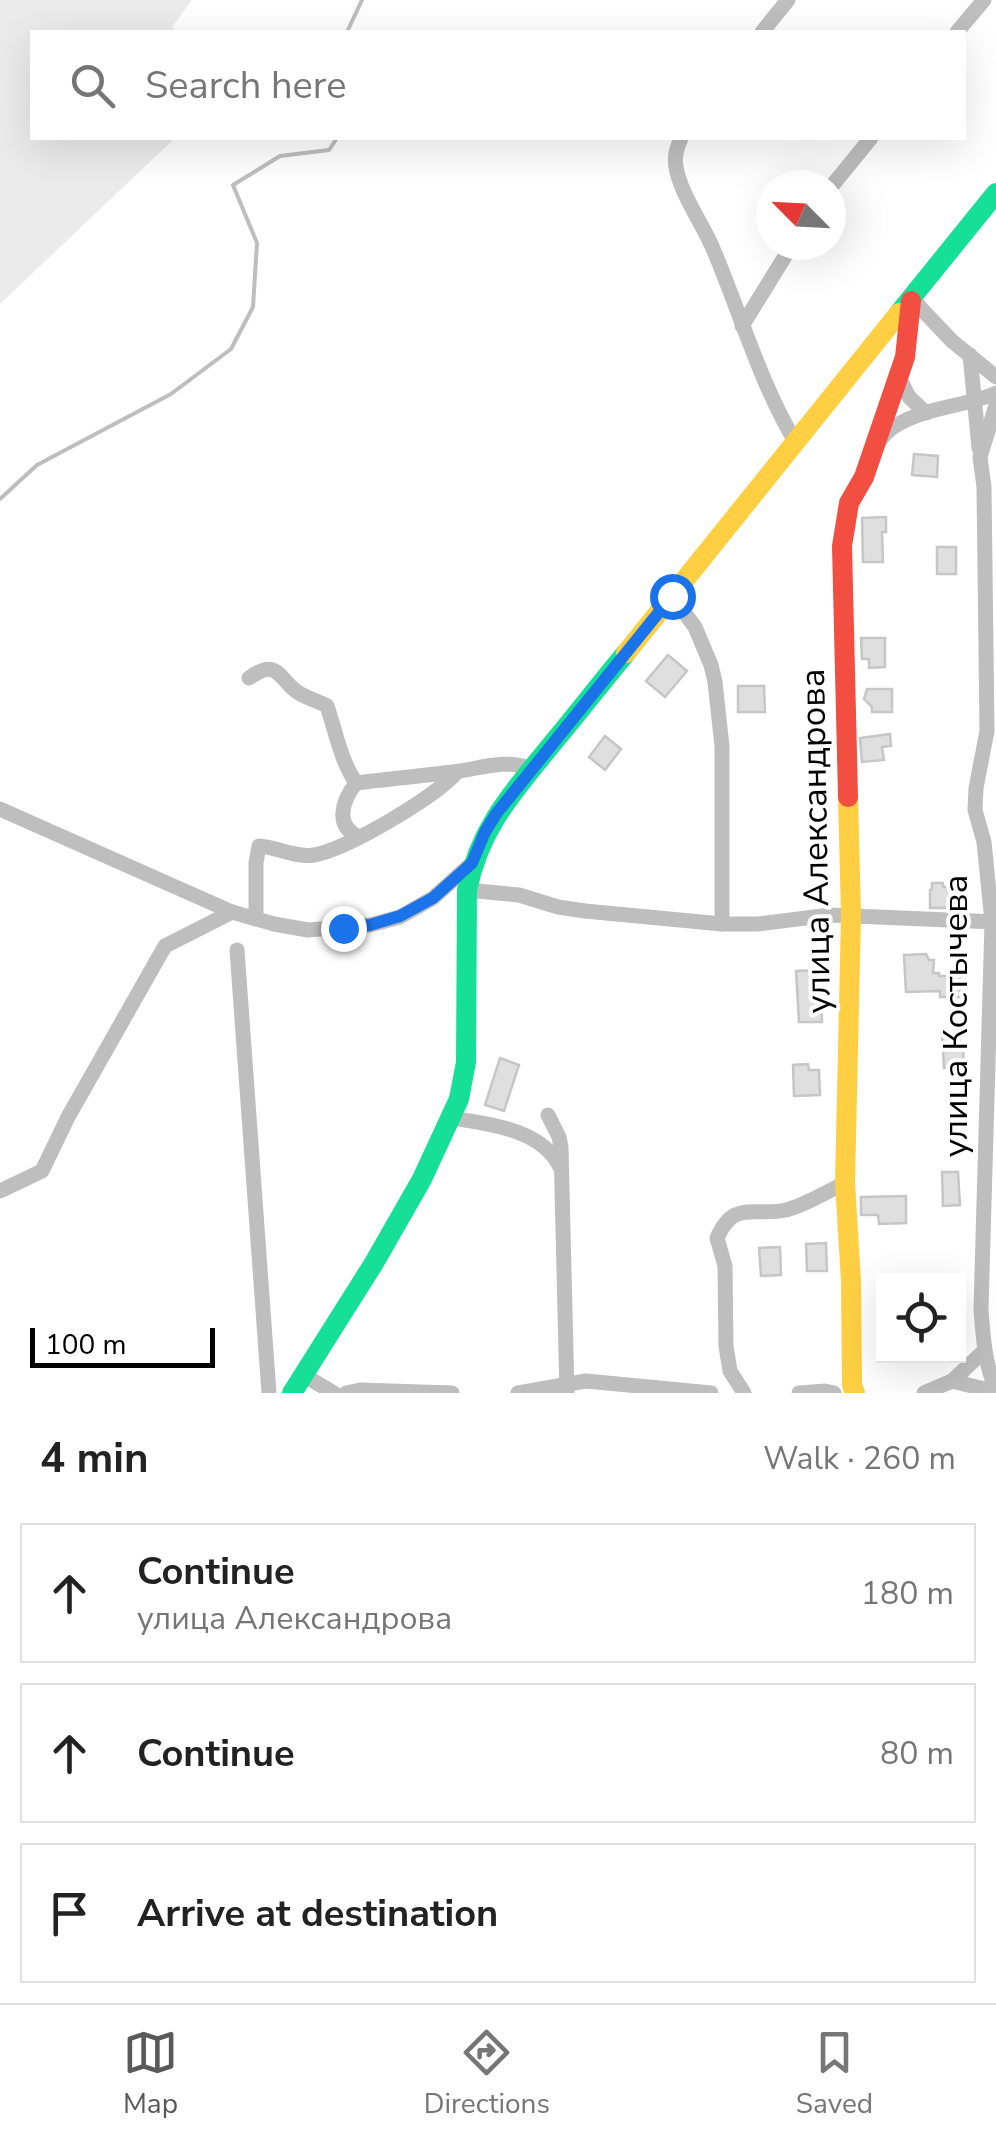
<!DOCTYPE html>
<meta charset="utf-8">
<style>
body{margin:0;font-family:"Nunito Sans",sans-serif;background:#f6f6f6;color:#222}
.controls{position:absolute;right:30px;bottom:30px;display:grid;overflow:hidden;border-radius:0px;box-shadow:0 10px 40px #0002}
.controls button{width:90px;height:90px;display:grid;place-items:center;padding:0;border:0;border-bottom:2px solid #e0e0e0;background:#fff;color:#222;font:50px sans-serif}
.compass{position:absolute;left:756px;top:170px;width:90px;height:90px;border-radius:50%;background:#fff;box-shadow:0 10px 40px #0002;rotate:294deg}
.scale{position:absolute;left:30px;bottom:25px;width:185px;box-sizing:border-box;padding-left:10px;border:5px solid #000;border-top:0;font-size:28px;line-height:35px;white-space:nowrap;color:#000;-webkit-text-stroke:8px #fff;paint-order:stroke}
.stop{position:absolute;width:30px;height:30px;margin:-22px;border:8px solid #1a73e8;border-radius:50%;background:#fff}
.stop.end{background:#1a73e8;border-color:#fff;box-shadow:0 2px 10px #0008}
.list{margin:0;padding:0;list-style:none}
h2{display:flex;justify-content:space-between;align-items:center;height:130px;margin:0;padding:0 40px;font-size:42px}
h2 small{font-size:32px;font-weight:400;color:#767676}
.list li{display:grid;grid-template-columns:65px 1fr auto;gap:30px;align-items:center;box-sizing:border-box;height:140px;margin:0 20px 20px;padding:0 20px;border:2px solid #e0e0e0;border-radius:0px}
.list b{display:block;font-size:38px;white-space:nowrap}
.list p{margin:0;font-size:32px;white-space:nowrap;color:#767676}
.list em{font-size:32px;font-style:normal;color:#767676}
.icon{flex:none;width:55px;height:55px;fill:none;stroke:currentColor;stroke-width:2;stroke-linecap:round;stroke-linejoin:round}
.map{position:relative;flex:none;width:996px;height:1393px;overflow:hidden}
.search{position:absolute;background:#fff;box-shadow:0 10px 40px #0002;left:30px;right:30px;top:30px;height:110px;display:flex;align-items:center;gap:25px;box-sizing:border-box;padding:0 35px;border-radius:0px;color:#767676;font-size:38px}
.sheet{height:610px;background:#fff}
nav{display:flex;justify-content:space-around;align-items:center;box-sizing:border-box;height:140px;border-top:2px solid #e0e0e0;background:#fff;font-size:28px;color:#767676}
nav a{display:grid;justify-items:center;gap:5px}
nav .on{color:#595959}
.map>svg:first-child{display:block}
</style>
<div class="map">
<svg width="996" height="1393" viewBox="0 0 996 1393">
<rect width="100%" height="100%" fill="#fff"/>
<path fill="#ebebeb" d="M 0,0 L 192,0 L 172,27 L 177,32 L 32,32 L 32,138 L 175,138 L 0,304 Z"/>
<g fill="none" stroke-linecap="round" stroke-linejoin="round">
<g stroke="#bebebe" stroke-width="4">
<path d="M 347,32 L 362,0"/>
<path d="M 0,499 L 37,465 L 171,394 L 231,349 L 253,307 L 257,243 L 233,185 L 280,156 L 329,150 L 337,138"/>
</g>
</g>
<g fill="#dfdfdf" stroke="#c6c6c6" stroke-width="2.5">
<path d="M 914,454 L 938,456 L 937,477 L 912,475 Z"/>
<path d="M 886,517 L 886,532 L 882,532 L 883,562 L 863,562 L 862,518 Z"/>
<rect x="937" y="547" width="19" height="27"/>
<path d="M 861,638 L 885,638 L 885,667 L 869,668 L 869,659 L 862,659 Z"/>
<path d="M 668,655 L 687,671 L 665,697 L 646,681 Z"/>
<path d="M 738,686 L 764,686 L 765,712 L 738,712 Z"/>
<path d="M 867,689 L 892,689 L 892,712 L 872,712 L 872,707 L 864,699 Z"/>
<path d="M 890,734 L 891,746 L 882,747 L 884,760 L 862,762 L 860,738 Z"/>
<path d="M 605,736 L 621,749 L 605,770 L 589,757 Z"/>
<path d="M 932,883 L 943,883 L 943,887 L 957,887 L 957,908 L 930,908 L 930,890 L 932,889 Z"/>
<path d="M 926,954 L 929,960 L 934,960 L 933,973 L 939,973 L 939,976 L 960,976 L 960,997 L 940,997 L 940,991 L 906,992 L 904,955 Z"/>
<path d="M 820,970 L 822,1022 L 799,1022 L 796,971 Z"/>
<path d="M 960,1033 L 960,1049 L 963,1048 L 964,1067 L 944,1068 L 942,1034 Z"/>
<path d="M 500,1058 L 519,1065 L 504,1111 L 485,1105 Z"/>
<path d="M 808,1064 L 809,1070 L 819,1070 L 820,1095 L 794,1096 L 793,1065 Z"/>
<path d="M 942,1172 L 958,1172 L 960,1205 L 943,1206 Z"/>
<path d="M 906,1196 L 906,1223 L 879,1224 L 878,1215 L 861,1215 L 861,1197 Z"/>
<path d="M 826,1243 L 827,1271 L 807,1271 L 806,1244 Z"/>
<path d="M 780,1247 L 781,1275 L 761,1276 L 759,1248 Z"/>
</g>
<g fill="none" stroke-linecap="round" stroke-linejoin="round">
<g stroke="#bebebe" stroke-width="15">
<path d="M 762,32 L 788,0"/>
<path d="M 957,32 L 984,0"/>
<path d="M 681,138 C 677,148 674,156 676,167 C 680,193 704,226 714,251 C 741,315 760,383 796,443"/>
<path d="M 831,187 L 871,138"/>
<path d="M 912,299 L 952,341 L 996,377"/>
<path d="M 742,326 L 792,245"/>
<path d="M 970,355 L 979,448"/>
<path d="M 899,377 L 909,397 L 926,413"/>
<path d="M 996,405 L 980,457 L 984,487 L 987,731 L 976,788 L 975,810 L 984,842 L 992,922 L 981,1309 C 983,1338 985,1364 996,1390"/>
<path d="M 877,443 C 882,438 888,430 895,426 C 925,407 964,407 996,393"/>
<path d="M 672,596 L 695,627 L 711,665 L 715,682 L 722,746 L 722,924"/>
<path d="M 249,678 C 277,658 277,676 296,691 C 305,698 317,700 327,706 C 336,732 340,759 356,783"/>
<path d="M 0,809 L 232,912 L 274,924 L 308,930 L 370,925 L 400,917 L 433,898 L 472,863"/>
<path d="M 359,837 C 334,826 342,801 356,783 C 388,779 421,776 453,772 C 479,769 506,758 532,769"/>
<path d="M 467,890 L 519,895 L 558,907 L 585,911 L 722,924 L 758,924 L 830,915 L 996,922"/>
<path d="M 256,919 L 256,863 L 259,846 C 277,847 296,858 314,855 C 346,850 437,796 457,772"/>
<path d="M 237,950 L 269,1393"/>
<path d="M 548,1115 L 559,1137 L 561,1147 L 567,1393"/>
<path d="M 451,1118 C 489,1124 542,1129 560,1167"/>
<path d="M 0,1191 L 42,1171 L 68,1117 L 165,946 L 232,912"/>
<path d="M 307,1371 L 310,1379 L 334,1393"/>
<path d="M 952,1381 L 984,1351"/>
<path d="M 346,1393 L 360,1390 L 452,1393"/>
<path d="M 518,1393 L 586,1381 L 711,1393"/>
<path d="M 744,1393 L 730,1371 L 726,1346 L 725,1266 L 717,1238 C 734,1199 754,1217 786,1210 C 806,1205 826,1192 845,1183"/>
<path d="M 799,1393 L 825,1391 L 834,1393"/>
<path d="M 924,1393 L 952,1381 L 996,1392"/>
</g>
<g stroke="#16e098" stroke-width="20">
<path d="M 899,313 L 996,193"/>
<path d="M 292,1393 L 374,1263 L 422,1179 L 459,1099 L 466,1062 L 467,890 C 480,827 513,792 552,744 C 577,714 601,683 626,653"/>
</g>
<g stroke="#ffcf43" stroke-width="20">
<path d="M 626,653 L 899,313"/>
<path d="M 848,797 L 851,916 L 845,1183 L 851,1281 L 852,1385 L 855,1393"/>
</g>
<path stroke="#f24e42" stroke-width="20" d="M 848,797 L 842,546 L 849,503 L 864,477 L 905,357 L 911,301"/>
</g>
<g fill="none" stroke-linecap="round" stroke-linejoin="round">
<path stroke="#1a73e8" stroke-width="12" d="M 343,928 L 370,925 L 400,916 L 433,898 L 472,863 L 485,832 L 496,814 L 672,596"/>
</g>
<g text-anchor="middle" stroke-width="8" stroke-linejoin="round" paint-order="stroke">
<g font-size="35" fill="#000" stroke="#fff">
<text transform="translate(815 841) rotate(-91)" y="12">улица Александрова</text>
<text transform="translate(955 1016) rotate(-90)" y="12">улица Костычева</text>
</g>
</g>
</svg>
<div class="controls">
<button><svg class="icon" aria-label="locate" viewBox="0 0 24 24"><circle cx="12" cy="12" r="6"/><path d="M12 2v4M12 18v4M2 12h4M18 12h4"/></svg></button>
</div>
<svg class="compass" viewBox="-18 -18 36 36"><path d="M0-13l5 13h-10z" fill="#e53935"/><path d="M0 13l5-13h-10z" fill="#767676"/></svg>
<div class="scale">100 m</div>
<div class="stop" style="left:672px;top:596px"></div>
<div class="stop end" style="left:343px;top:928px"></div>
<div class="search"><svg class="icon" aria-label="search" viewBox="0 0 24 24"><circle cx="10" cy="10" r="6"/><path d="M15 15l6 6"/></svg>Search here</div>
</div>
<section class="sheet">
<h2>4 min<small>Walk · 260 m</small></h2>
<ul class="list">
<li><svg class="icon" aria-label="ahead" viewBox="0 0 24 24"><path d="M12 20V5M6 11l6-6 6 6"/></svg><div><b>Continue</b><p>улица Александрова</p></div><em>180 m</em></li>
<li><svg class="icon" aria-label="ahead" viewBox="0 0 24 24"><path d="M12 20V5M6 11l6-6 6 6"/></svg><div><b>Continue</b></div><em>80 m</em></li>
<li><svg class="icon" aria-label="arrive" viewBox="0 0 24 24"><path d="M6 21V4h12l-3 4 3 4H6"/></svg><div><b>Arrive at destination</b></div></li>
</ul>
</section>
<nav>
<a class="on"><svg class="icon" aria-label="map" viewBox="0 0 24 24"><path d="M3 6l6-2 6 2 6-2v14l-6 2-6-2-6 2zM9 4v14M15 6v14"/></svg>Map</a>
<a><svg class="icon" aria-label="directions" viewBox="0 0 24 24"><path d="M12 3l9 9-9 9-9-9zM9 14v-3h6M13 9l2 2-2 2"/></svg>Directions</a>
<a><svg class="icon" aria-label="saved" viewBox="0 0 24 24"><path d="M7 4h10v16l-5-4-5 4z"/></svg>Saved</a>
</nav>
